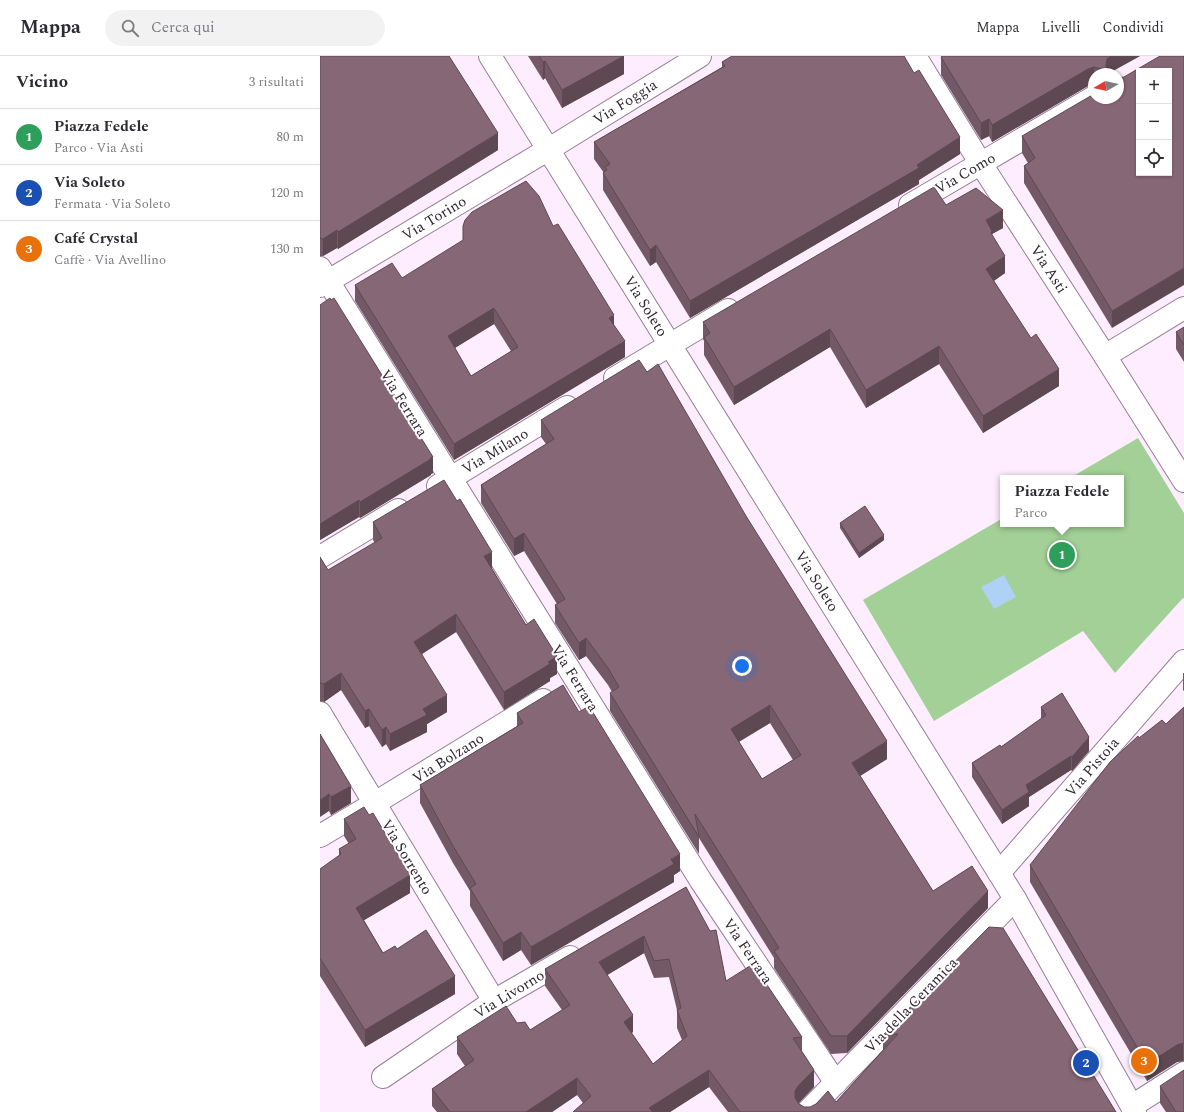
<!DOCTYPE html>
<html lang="it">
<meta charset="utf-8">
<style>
body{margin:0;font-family:Spectral,serif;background:#f2f2f3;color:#2b2b33}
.controls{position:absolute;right:12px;top:12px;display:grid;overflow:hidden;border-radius:0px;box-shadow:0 1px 3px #0004}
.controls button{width:36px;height:36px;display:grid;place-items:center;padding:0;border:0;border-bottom:1px solid #e1e1e2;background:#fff;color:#2b2b33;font:20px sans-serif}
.compass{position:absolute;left:768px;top:12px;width:36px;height:36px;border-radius:50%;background:#fff;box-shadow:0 1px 3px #0004;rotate:261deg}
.you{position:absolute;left:422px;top:610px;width:14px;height:14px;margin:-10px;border:3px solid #fff;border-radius:50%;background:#1a73e8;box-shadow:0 0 0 6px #1a73e833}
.badge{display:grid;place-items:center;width:26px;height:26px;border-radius:50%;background:#7c3aed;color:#fff;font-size:13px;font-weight:700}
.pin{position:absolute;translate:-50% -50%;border:2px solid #fff;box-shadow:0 1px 4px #0006}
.popup{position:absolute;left:680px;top:419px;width:124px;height:52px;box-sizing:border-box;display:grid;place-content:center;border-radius:0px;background:#fff;filter:drop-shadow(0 1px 3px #0005);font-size:13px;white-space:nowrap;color:#7c7c81}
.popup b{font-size:15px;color:#2b2b33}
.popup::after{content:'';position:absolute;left:50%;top:100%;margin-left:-8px;border:8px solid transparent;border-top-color:#fff}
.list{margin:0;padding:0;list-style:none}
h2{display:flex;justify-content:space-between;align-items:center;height:52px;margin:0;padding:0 16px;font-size:17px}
h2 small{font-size:13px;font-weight:400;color:#7c7c81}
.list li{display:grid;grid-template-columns:26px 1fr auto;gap:12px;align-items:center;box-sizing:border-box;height:56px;padding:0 16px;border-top:1px solid #e1e1e2}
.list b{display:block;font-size:15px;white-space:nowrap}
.list p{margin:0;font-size:13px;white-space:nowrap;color:#7c7c81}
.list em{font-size:13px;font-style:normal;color:#7c7c81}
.icon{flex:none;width:22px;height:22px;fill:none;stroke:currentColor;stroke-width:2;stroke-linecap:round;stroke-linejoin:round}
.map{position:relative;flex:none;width:864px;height:1056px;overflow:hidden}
header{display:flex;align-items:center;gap:24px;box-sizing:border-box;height:56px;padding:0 20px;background:#fff;border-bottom:1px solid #e1e1e2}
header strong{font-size:19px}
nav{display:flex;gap:22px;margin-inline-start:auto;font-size:14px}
.search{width:280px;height:36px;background:#f2f2f3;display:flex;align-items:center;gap:10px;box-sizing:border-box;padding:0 14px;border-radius:22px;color:#7c7c81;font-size:15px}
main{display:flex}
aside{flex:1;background:#fff}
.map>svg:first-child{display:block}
</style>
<header>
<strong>Mappa</strong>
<div class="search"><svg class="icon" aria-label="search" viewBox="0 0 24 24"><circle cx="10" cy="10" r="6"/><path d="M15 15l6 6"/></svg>Cerca qui</div>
<nav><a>Mappa</a><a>Livelli</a><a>Condividi</a></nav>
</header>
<main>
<aside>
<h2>Vicino<small>3 risultati</small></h2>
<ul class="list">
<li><span class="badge" style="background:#2e9e5b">1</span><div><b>Piazza Fedele</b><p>Parco · Via Asti</p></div><em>80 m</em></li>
<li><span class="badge" style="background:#1a4fb4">2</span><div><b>Via Soleto</b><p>Fermata · Via Soleto</p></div><em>120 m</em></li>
<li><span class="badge" style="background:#e8710a">3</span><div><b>Café Crystal</b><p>Caffè · Via Avellino</p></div><em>130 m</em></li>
</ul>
</aside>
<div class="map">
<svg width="864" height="1056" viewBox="0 0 864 1056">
<rect width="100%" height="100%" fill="#fdedfe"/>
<path fill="#a2d096" d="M 818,382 L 864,457 L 864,543 L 863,542 L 795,617 L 763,575 L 614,665 L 543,544 L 683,462 L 683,468 L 801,468 L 801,422 L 750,422 Z"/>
<path fill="#add2f5" d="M 684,519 L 696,541 L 674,553 L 661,531 Z"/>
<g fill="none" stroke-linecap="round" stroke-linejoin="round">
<g stroke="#957e96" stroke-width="24">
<g id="street">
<path d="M 595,0 L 661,108 L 785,300 L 864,425"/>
<path d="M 590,149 L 774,41"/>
<path d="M 0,212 L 381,825 L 516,1027"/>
<path d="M 0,230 L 229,93 L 380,0"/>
<path d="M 785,300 L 864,252"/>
<path d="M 295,322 L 408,254"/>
<path d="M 118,430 L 247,351"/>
<path d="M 0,501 L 78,454"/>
<path d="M 0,657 L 174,945"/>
<path d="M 0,780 L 55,747 L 223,644"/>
<path d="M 679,817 L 864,605"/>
<path d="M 63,1021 L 174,945 L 250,901"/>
<path d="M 812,1050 L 864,1017"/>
<path d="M 487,1056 L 695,843"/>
</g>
</g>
<g stroke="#957e96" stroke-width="24">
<path id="secondary" d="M 170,0 L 679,817 L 695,843 L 815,1056"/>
</g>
<use href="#street" stroke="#fff" stroke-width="22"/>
<use href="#secondary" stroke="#fff" stroke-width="22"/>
</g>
<g fill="#735965" fill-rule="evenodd">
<path d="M 0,0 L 178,94 L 18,193 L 17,192 L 3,200 L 0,200 Z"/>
<path d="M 208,0 L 304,0 L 304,18 L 242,52 L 225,22 L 223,24 Z"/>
<path d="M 623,0 L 820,0 L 791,16 L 790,18 L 774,18 L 768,30 L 672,86 L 669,80 L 661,84 L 621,19 L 621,1 Z"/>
<path d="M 402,6 L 640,98 L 599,124 L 599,128 L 370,262 L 336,206 L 330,210 L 283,134 L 283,117 L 284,117 L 274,103 L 274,86 L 402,11 Z"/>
<path d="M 798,42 L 792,272 L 704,127 L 704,110 L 708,107 L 702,97 L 702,80 Z"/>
<path d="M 626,149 L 683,172 L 672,178 L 672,179 L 685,217 L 674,225 L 739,330 L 663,377 L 619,308 L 546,352 L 510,291 L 414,349 L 384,299 L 384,285 L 383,283 L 383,266 Z"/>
<path d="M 233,170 L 294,270 L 305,301 L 134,404 L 35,245 L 35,229 L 82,222 ZM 174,268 L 191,295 L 151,320 L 135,292 Z"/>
<path d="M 0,249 L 113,417 L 111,418 L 111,419 L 40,462 L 39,461 L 0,484 Z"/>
<path d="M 864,271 L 864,306 L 856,293 L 856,276 Z"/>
<path d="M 221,364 L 426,460 L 567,703 L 540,720 L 613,835 L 668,852 L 527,997 L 511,998 L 454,912 L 454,902 L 379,782 L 379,798 L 290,655 L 290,637 L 292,636 L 288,629 L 266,600 L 259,604 L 235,567 L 235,549 L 237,548 L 204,495 L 194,500 L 161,447 L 161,429 L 226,388 L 221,381 ZM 450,667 L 473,704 L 442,723 L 419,686 Z"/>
<path d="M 53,466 L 172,513 L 206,569 L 237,618 L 230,622 L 230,625 L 184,654 L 136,576 L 102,598 L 127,656 L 107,668 L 107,676 L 70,695 L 66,688 L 62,691 L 49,670 L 45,672 L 21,634 L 4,646 L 0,645 L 0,501 L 8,514 L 55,487 L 53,484 Z"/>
<path d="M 520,467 L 564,484 L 539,502 L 520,472 Z"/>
<path d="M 863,617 L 864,617 L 864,635 L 863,634 Z"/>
<path d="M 721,651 L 769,695 L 752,715 L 751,714 L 709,741 L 709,750 L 682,768 L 652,721 L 652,707 L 681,691 L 721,663 Z"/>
<path d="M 864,651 L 864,1005 L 857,1006 L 827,1025 L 710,826 L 710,809 L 819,682 L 846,668 Z"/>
<path d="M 259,656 L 360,815 L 354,819 L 354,826 L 211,909 L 201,894 L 183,905 L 150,850 L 150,835 L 133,807 L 100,747 L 100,729 L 197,670 L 197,657 Z"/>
<path d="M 0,678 L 31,747 L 11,759 L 9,755 Z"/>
<path d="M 24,763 L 90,837 L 44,864 L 63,897 L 77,893 L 135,938 L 45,991 L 0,920 L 0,813 L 19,800 L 19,793 L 29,788 L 24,780 Z"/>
<path d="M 366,831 L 406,925 L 482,981 L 482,996 L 494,1031 L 478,1047 L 484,1051 L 490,1051 L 516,1046 L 563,994 L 563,979 L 669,871 L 796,1056 L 408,1056 L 389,1031 L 350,1056 L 253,1056 L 263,1047 L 257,1039 L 232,1056 L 117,1056 L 112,1050 L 112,1033 L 145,1010 L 137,998 L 137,981 L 197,967 L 210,974 L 242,954 L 225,930 L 225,913 ZM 324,897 L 334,922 L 349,921 L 357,954 L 357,972 L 362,984 L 333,1008 L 311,977 L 313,976 L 287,919 Z"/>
<path d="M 840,1030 L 864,1056 L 846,1056 L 840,1047 Z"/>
</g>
<g fill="#5e4852">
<path d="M 304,0 L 304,18 L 242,52 L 242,34 Z"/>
<path d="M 791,0 L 820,0 L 791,16 L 790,18 L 786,18 L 786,9 L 787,3 Z"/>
<path d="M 225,5 L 225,22 L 223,24 L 223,6 Z"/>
<path d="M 774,11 L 774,29 L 768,30 L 672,86 L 672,69 L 768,13 Z"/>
<path d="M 669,63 L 669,80 L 661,84 L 661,67 Z"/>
<path d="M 178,77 L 178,94 L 18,193 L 18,176 Z"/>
<path d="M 640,81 L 640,98 L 599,124 L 599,128 L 370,262 L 370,245 L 597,109 Z"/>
<path d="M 683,154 L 683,172 L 672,178 L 672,193 L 666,164 Z"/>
<path d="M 17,174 L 17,192 L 3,200 L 3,183 Z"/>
<path d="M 336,189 L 336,206 L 330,210 L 330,194 Z"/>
<path d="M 685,200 L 685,217 L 666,230 L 666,213 Z"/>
<path d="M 864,212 L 864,229 L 792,272 L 792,255 Z"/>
<path d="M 174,252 L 174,268 L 128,296 L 128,280 Z"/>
<path d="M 294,259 L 294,275 L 289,262 Z"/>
<path d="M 510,273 L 510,291 L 414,349 L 414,331 Z"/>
<path d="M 305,285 L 305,301 L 134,404 L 134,388 Z"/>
<path d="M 619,290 L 619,308 L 546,352 L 546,334 Z"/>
<path d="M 739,313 L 739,330 L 663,377 L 663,360 Z"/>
<path d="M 113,401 L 113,417 L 111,418 L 111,419 L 40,462 L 40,446 Z"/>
<path d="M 39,444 L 39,461 L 0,484 L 0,468 Z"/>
<path d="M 204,477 L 204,495 L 194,500 L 194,483 Z"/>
<path d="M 564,479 L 564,484 L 539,502 L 539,497 Z"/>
<path d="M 172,496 L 172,513 L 164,518 L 164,500 Z"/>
<path d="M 136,558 L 136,576 L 94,603 L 94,586 Z"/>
<path d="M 266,582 L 266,600 L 259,604 L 259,587 Z"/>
<path d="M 237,600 L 237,618 L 230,622 L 230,625 L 184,654 L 184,636 Z"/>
<path d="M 21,617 L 21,634 L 4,646 L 4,628 Z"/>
<path d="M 127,639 L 127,656 L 107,668 L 107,676 L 70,695 L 70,678 L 103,653 Z"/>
<path d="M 450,649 L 450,667 L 411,690 L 411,673 Z"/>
<path d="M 49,653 L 49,670 L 45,672 L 45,655 Z"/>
<path d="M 66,671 L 66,688 L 62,691 L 62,674 Z"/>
<path d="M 769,681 L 769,695 L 752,715 L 752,701 Z"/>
<path d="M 567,685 L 567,703 L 532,725 L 532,707 Z"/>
<path d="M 751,700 L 751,714 L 709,741 L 709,750 L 682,768 L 682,754 L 706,729 Z"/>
<path d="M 31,730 L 31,747 L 11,759 L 11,741 Z"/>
<path d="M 9,738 L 9,755 L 0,761 L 0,744 Z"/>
<path d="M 360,798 L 360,815 L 354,819 L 354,826 L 211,909 L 211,891 Z"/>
<path d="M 90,819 L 90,837 L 36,869 L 36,852 Z"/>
<path d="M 668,835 L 668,852 L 527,997 L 527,980 Z"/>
<path d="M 201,876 L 201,894 L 183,905 L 183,887 Z"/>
<path d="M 324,880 L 324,897 L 279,924 L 279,906 Z"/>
<path d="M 135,920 L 135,938 L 45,991 L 45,974 Z"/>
<path d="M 313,959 L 313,976 L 304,983 L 304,966 Z"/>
<path d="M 863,987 L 863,1005 L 857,1006 L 827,1025 L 827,1008 L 857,989 Z"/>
<path d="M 389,1014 L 389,1031 L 350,1056 L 329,1056 L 329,1052 Z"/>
<path d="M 494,1014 L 494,1031 L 478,1048 L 475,1053 L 475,1035 L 478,1030 Z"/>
<path d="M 257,1022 L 257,1039 L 232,1056 L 206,1056 Z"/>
</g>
<g fill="#866775" stroke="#5e4852" fill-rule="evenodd">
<path d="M 0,0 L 129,0 L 178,77 L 18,176 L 17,174 L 3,183 L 0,182 Z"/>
<path d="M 219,0 L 304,0 L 242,34 L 225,5 L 223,6 Z"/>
<path d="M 412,0 L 584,0 L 594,17 L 599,14 L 640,81 L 597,109 L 599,112 L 370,245 L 336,189 L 330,194 L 283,117 L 287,114 L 285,111 L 290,108 L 274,86 L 405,10 L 402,6 Z"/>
<path d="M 623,0 L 791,0 L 787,3 L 786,9 L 787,16 L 789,18 L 785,18 L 781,13 L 774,11 L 768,13 L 672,69 L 669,63 L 661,67 L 621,1 Z"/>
<path d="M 840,0 L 864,0 L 864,212 L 792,255 L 704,110 L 715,102 L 702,80 L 774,38 L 774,42 L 798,42 L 798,22 L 804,21 ZM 819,15 L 849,15 L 849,117 L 819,117 Z"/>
<path d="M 206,125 L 219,140 L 233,170 L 238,168 L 294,259 L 289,262 L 305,285 L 134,388 L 35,229 L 72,207 L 82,222 L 143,184 L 143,170 L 145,164 L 152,156 ZM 174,252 L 198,291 L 151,320 L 128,280 Z"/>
<path d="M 614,131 L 626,149 L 656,132 L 683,154 L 666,164 L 672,175 L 671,177 L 685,200 L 666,213 L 711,282 L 716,278 L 739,313 L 663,360 L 619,290 L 546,334 L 510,273 L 414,331 L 384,281 L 390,277 L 383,266 Z"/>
<path d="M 10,242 L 11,244 L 14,242 L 113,401 L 110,402 L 111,403 L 40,446 L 39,444 L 0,468 L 0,249 Z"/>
<path d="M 864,271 L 864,289 L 856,276 Z"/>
<path d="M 319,304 L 327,316 L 338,308 L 426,460 L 567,685 L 532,707 L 613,835 L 652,810 L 668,835 L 527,980 L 511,980 L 454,895 L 459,892 L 375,758 L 379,781 L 290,637 L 299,631 L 288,612 L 266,582 L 259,587 L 235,549 L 245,543 L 204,477 L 194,483 L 161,429 L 234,383 L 221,364 ZM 450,649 L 481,699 L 442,723 L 411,673 Z"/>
<path d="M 124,424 L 137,445 L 140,443 L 172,496 L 164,500 L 206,569 L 214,563 L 237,600 L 228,606 L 230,608 L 184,636 L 136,558 L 94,586 L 127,639 L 103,653 L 107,659 L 70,678 L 66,671 L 62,674 L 49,653 L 45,655 L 21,617 L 4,628 L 0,627 L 0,501 L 8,514 L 62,482 L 53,466 Z"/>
<path d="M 545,450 L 564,479 L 539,497 L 520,467 Z"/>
<path d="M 243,629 L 259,656 L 269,650 L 360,798 L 351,803 L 354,808 L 211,891 L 201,876 L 183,887 L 150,832 L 156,828 L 133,790 L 100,729 L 203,667 L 197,657 Z"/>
<path d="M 742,637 L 769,681 L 752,701 L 751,700 L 706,729 L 709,736 L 682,754 L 652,707 L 680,689 L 681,691 L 726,659 L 721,651 Z"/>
<path d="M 864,651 L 864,987 L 857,989 L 827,1008 L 710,809 L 790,706 L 818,680 L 819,682 L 842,664 L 846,668 Z"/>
<path d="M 0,678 L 31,730 L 11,741 L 9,738 L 0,744 Z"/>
<path d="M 44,751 L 49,759 L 53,757 L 90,819 L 36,852 L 63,897 L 75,890 L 77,893 L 106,874 L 135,920 L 45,974 L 0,902 L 0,813 L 21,798 L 19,793 L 36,783 L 24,763 Z"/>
<path d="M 366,831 L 390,875 L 396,874 L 406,925 L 433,908 L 482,981 L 473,982 L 494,1014 L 478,1030 L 475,1035 L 475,1042 L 479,1048 L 484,1051 L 490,1051 L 496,1048 L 508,1035 L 516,1046 L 578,978 L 563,979 L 669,871 L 683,872 L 796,1056 L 420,1056 L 389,1014 L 329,1052 L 333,1056 L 253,1056 L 271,1040 L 257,1022 L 206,1056 L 130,1056 L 112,1033 L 154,1004 L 137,981 L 186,950 L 197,967 L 205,966 L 210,974 L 250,949 L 225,913 ZM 324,880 L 334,905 L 349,903 L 361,952 L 357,954 L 367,980 L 333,1008 L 304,966 L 313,959 L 279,906 Z"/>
<path d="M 864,1014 L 864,1056 L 856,1056 L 840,1030 Z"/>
</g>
<g text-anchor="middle" stroke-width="4" stroke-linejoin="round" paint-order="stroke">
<g font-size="15" fill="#322832" stroke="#fff">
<text transform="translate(305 46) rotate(-32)" y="5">Via Foggia</text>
<text transform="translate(645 117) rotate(-30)" y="5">Via Como</text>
<text transform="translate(114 162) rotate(-31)" y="5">Via Torino</text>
<text transform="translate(729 213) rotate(57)" y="5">Via Asti</text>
<text transform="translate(326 250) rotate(58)" y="5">Via Soleto</text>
<text transform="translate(84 347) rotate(58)" y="5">Via Ferrara</text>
<text transform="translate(175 395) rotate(-31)" y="5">Via Milano</text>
<text transform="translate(497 525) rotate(58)" y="5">Via Soleto</text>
<text transform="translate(255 622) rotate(58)" y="5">Via Ferrara</text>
<text transform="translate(128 702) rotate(-32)" y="5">Via Bolzano</text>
<text transform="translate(772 711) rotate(-49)" y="5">Via Pistoia</text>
<text transform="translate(87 801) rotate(59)" y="5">Via Sorrento</text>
<text transform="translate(428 895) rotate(56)" y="5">Via Ferrara</text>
<text transform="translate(189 938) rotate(-31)" y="5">Via Livorno</text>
<text transform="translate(591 949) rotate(-46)" y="5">Via della Ceramica</text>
</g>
</g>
</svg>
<div class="controls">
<button>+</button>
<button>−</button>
<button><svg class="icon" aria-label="locate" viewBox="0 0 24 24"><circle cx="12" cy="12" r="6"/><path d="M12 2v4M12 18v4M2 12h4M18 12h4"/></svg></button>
</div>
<svg class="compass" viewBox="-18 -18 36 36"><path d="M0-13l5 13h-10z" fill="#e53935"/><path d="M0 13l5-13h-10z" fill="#7c7c81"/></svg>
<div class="you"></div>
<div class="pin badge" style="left:742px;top:499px;background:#2e9e5b">1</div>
<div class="popup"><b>Piazza Fedele</b>Parco</div>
<div class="pin badge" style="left:766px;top:1007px;background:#1a4fb4">2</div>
<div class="pin badge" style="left:824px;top:1005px;background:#e8710a">3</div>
</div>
</main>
